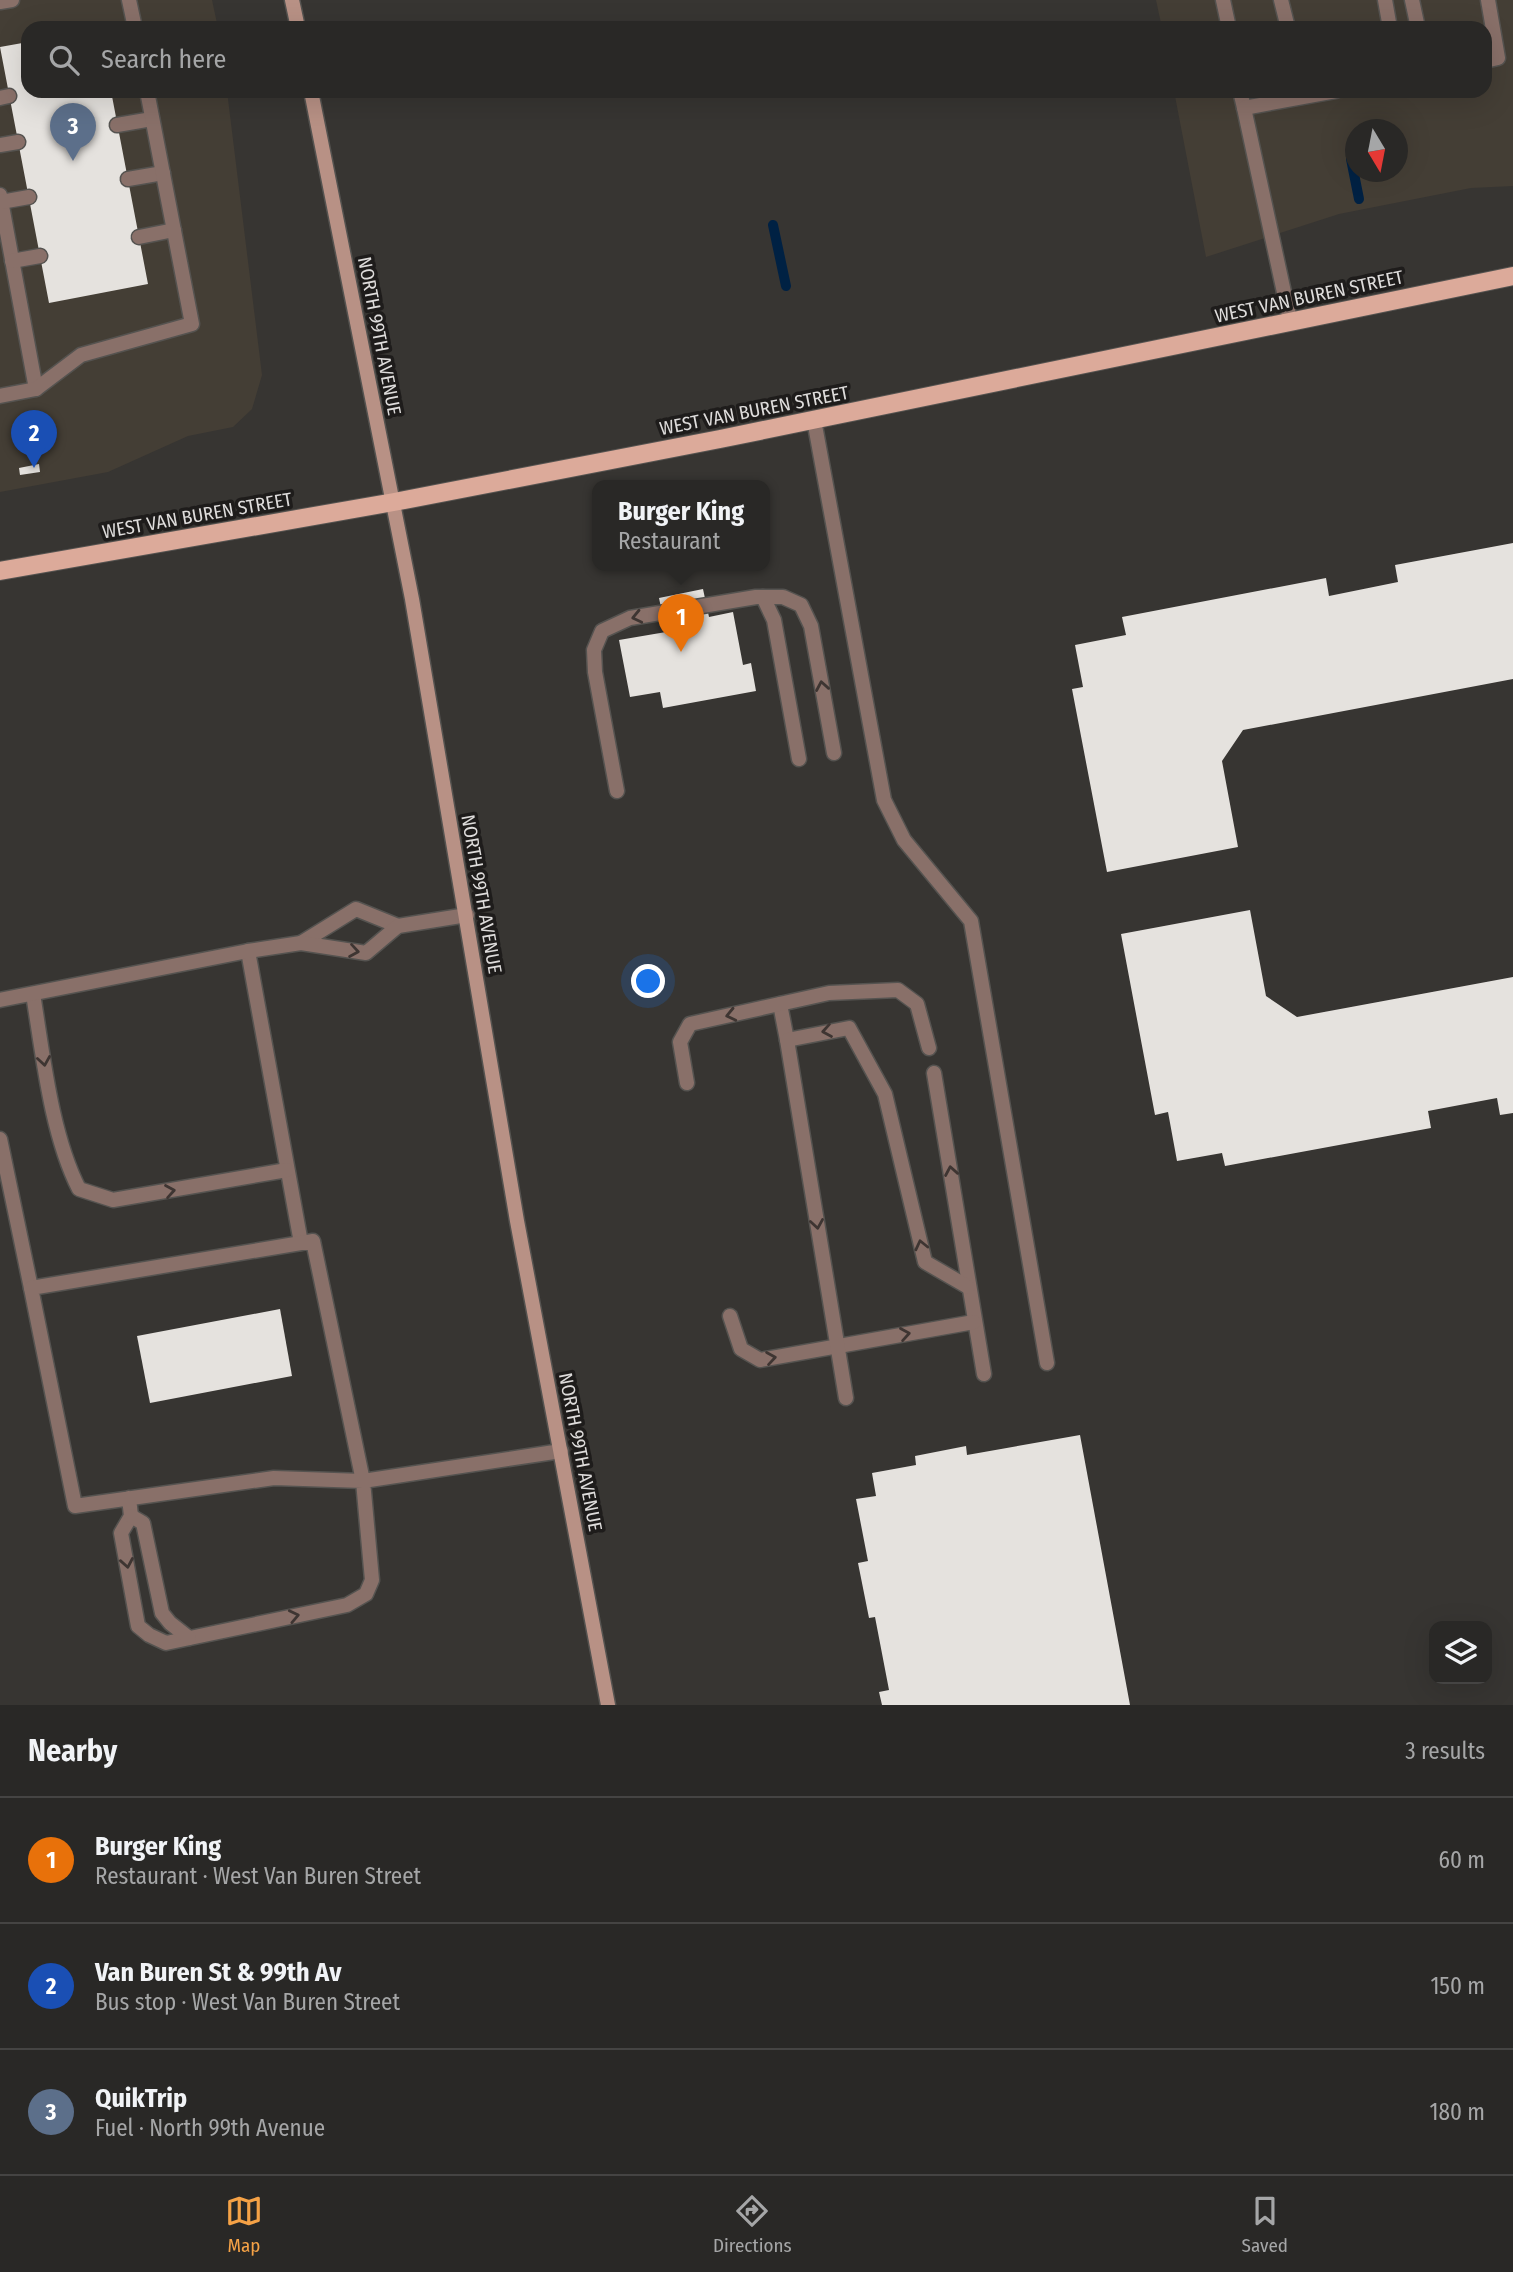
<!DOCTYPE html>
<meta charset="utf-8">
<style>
body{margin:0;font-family:"Fira Sans Condensed",sans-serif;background:#353432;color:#f1f3f6}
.controls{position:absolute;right:21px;bottom:21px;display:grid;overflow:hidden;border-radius:14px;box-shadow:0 7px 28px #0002}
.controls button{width:63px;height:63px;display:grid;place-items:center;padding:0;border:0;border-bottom:2px solid #454443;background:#292826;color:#f1f3f6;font:35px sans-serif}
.compass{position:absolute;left:1345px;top:119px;width:63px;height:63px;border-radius:50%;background:#292826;box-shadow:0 7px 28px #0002;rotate:170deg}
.you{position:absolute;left:649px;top:982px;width:24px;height:24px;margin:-18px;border:5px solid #fff;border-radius:50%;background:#1a73e8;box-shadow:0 0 0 10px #1a73e833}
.badge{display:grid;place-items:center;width:46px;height:46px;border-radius:50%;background:#f5a246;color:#fff;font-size:23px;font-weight:700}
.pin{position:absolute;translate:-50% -58px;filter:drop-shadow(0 2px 4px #0008)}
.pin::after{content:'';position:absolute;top:37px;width:24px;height:21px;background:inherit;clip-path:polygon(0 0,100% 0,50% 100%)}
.popup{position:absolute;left:592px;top:480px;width:178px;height:91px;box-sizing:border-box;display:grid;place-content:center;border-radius:14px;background:#292826;filter:drop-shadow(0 2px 5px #0005);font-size:23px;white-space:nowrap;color:#a5a6a7}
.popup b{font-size:26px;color:#f1f3f6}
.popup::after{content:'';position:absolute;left:50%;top:100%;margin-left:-14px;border:14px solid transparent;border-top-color:#292826}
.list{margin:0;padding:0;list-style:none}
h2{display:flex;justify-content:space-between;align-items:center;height:91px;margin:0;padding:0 28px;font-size:30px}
h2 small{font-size:23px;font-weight:400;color:#a5a6a7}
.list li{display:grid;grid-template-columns:46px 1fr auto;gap:21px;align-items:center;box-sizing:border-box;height:126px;padding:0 28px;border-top:2px solid #454443}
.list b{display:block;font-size:26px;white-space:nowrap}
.list p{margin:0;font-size:23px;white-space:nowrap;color:#a5a6a7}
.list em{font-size:23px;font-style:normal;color:#a5a6a7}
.icon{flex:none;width:38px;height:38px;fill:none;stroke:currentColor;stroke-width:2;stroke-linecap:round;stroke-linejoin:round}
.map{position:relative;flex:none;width:1513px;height:1705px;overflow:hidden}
.search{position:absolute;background:#292826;box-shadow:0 7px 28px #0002;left:21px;right:21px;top:21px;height:77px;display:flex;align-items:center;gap:18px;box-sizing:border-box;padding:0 24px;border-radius:21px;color:#a5a6a7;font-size:26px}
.sheet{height:469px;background:#292826}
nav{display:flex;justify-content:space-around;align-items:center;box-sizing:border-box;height:98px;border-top:2px solid #454443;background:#292826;font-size:19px;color:#a5a6a7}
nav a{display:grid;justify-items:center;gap:4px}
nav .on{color:#f5a246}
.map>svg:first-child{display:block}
</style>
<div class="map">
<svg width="1513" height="1705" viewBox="0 0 1513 1705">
<rect width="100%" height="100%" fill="#373532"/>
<g fill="#443e35" fill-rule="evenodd">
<path d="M 0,0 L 212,0 L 218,28 L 28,28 L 28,91 L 227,91 L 262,375 L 252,409 L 233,427 L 188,436 L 108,472 L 0,492 Z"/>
<path d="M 1156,0 L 1513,0 L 1513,186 L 1471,188 L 1339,214 L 1206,257 L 1174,91 L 1485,91 L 1485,28 L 1162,28 ZM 1356,130 L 1398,130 L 1398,172 L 1356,172 Z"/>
</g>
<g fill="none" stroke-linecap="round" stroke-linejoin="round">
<g stroke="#002143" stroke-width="10">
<path d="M 1351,159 L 1359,199"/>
<path d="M 773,225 L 786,286"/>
</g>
</g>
<g fill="#e5e2de">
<path d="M 28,42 L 28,91 L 111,91 L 148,284 L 49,303 L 0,47 Z"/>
<path d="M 39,464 L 40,472 L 20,475 L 19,468 Z"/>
<path d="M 1513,543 L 1513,679 L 1243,730 L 1222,761 L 1238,847 L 1107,872 L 1072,689 L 1083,687 L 1075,645 L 1126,635 L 1122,617 L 1326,578 L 1329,596 L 1398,582 L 1395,565 Z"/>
<path d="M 703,589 L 709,617 L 733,612 L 743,665 L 751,663 L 756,691 L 663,708 L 660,692 L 630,697 L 619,640 L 666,632 L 659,598 Z"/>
<path d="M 1250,910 L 1266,996 L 1297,1017 L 1513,977 L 1513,1113 L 1500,1115 L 1497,1098 L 1428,1111 L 1431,1128 L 1225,1166 L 1222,1153 L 1177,1161 L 1168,1112 L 1155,1115 L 1121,934 Z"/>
<path d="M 280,1309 L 292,1376 L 150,1403 L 137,1336 Z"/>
<path d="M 1080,1435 L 1130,1705 L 882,1705 L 879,1692 L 889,1690 L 875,1617 L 869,1618 L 858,1563 L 868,1561 L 856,1499 L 876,1496 L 872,1473 L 916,1465 L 915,1456 L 966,1446 L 967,1455 Z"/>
</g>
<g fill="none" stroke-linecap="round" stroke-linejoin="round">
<g stroke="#555350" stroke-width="17">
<g id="lane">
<path d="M 129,0 L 135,28"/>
<path d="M 1223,0 L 1229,28"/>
<path d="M 1281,0 L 1288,28"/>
<path d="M 1385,0 L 1390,28"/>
<path d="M 1412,0 L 1418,28"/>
<path d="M 0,2 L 12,0"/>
<path d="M 1485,61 L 1498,58 L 1488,0"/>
<path d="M 1240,91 L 1244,108"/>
<path d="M 0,98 L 9,96"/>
<path d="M 117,125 L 152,119"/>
<path d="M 0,145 L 18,142"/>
<path d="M 128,179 L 163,173"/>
<path d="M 0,195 L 36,389"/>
<path d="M 1,202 L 29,197"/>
<path d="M 139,237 L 174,230"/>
<path d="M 12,261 L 40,256"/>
<path d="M 1290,320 L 1244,108 L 1336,91"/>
<path d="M 0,396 L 36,389 L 81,355 L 192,324 L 147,91"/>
<path d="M 814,420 L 884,800 L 904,840 L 971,921 L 1047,1363"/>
<path d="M 763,597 L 774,620 L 799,759"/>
<path d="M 617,791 L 595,672 L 594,650 L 602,631 L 630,618 L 756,597 L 783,597 L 801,605 L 811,626 L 834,753"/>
<path d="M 301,943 L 356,909 L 398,926"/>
<path d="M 248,951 L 301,1243"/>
<path d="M 33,994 C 43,1055 51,1134 79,1189 L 113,1200 L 287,1170"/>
<path d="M 0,1000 L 248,951 L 301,943 L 366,953 L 398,926 L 467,915"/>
<path d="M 780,1004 L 787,1040"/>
<path d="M 934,1073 L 984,1374"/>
<path d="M 687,1083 L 680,1042 L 690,1024 L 829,993 L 898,990 L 917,1004 L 929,1048"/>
<path d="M 0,1139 L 31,1288"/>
<path d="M 730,1316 L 741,1349 L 760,1360 L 974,1322"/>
<path d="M 846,1398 L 787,1040 L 849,1028 L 885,1094 L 925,1262 L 968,1287"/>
<path d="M 129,1498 L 131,1516 L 121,1533 L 138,1626 L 149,1635 L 166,1643 L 347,1605 L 366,1594 L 372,1580 L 363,1481 L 313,1241 L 31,1288 L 75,1506 L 274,1478 L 363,1481 L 561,1451"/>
<path d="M 131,1516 L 143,1523 L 162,1613 L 170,1623 L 189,1638"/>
</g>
</g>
<g stroke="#555350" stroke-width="17">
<g id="secondary">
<path d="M 292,0 L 298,28"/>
<path d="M 311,91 L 412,599 L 517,1221 L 608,1705"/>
</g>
</g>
<g stroke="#555350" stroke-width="20">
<path id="primary" d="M 0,571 L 394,502 L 720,439 L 1513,276"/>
</g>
<use href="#lane" stroke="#897069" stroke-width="14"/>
<use href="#secondary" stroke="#b89185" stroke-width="14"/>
<use href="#primary" stroke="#dcaa9a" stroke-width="18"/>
</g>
<defs><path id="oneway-chevron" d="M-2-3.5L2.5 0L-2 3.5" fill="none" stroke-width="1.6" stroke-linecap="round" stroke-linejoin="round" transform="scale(1.75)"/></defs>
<g stroke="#3e3532">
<use href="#oneway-chevron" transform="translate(637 617) rotate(167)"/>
<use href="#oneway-chevron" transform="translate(822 686) rotate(-100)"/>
<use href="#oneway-chevron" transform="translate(354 951) rotate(9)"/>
<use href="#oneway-chevron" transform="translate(731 1015) rotate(167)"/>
<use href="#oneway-chevron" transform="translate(827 1031) rotate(170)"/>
<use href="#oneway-chevron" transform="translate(44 1061) rotate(81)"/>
<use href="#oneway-chevron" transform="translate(951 1171) rotate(-100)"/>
<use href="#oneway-chevron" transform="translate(170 1191) rotate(-10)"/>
<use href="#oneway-chevron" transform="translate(817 1224) rotate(81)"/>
<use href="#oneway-chevron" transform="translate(921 1245) rotate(-103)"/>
<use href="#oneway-chevron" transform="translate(905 1334) rotate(-10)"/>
<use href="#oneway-chevron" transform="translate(771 1358) rotate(-9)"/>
<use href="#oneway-chevron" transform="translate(127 1563) rotate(80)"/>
<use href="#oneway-chevron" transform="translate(294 1616) rotate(-12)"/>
</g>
<g text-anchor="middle" stroke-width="7" stroke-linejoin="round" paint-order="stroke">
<g font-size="19" fill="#dedcdb" stroke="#1e1c1b">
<text transform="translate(1309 296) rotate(-12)" y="7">WEST VAN BUREN STREET</text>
<text transform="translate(380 336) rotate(79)" y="7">NORTH 99TH AVENUE</text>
<text transform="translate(754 410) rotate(-11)" y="7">WEST VAN BUREN STREET</text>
<text transform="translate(197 515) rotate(-10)" y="7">WEST VAN BUREN STREET</text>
<text transform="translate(482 894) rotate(80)" y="7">NORTH 99TH AVENUE</text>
<text transform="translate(581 1452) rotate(79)" y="7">NORTH 99TH AVENUE</text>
</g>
</g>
</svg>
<div class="controls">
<button><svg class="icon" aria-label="layers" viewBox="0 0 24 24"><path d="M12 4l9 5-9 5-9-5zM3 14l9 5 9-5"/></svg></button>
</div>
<svg class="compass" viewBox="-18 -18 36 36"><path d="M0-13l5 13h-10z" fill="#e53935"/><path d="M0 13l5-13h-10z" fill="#a5a6a7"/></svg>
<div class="you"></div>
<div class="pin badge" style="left:681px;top:652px;background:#e8710a">1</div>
<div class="popup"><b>Burger King</b>Restaurant</div>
<div class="pin badge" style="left:34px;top:468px;background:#1a4fb4">2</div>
<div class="pin badge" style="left:73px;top:161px;background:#5c6f8a">3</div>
<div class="search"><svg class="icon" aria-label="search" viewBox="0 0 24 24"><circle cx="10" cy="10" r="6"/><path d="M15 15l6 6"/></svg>Search here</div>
</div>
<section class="sheet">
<h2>Nearby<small>3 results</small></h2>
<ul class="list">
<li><span class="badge" style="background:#e8710a">1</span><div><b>Burger King</b><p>Restaurant · West Van Buren Street</p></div><em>60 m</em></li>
<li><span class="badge" style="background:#1a4fb4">2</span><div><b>Van Buren St &amp; 99th Av</b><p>Bus stop · West Van Buren Street</p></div><em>150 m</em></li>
<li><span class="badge" style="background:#5c6f8a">3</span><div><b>QuikTrip</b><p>Fuel · North 99th Avenue</p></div><em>180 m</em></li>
</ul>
</section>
<nav>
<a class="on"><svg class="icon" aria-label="map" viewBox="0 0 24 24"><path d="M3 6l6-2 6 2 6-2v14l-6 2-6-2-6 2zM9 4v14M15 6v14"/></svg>Map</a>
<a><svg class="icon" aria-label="directions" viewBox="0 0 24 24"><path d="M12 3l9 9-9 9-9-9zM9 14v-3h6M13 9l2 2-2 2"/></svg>Directions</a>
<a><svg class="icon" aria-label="saved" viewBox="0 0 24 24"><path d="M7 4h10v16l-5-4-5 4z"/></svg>Saved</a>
</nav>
